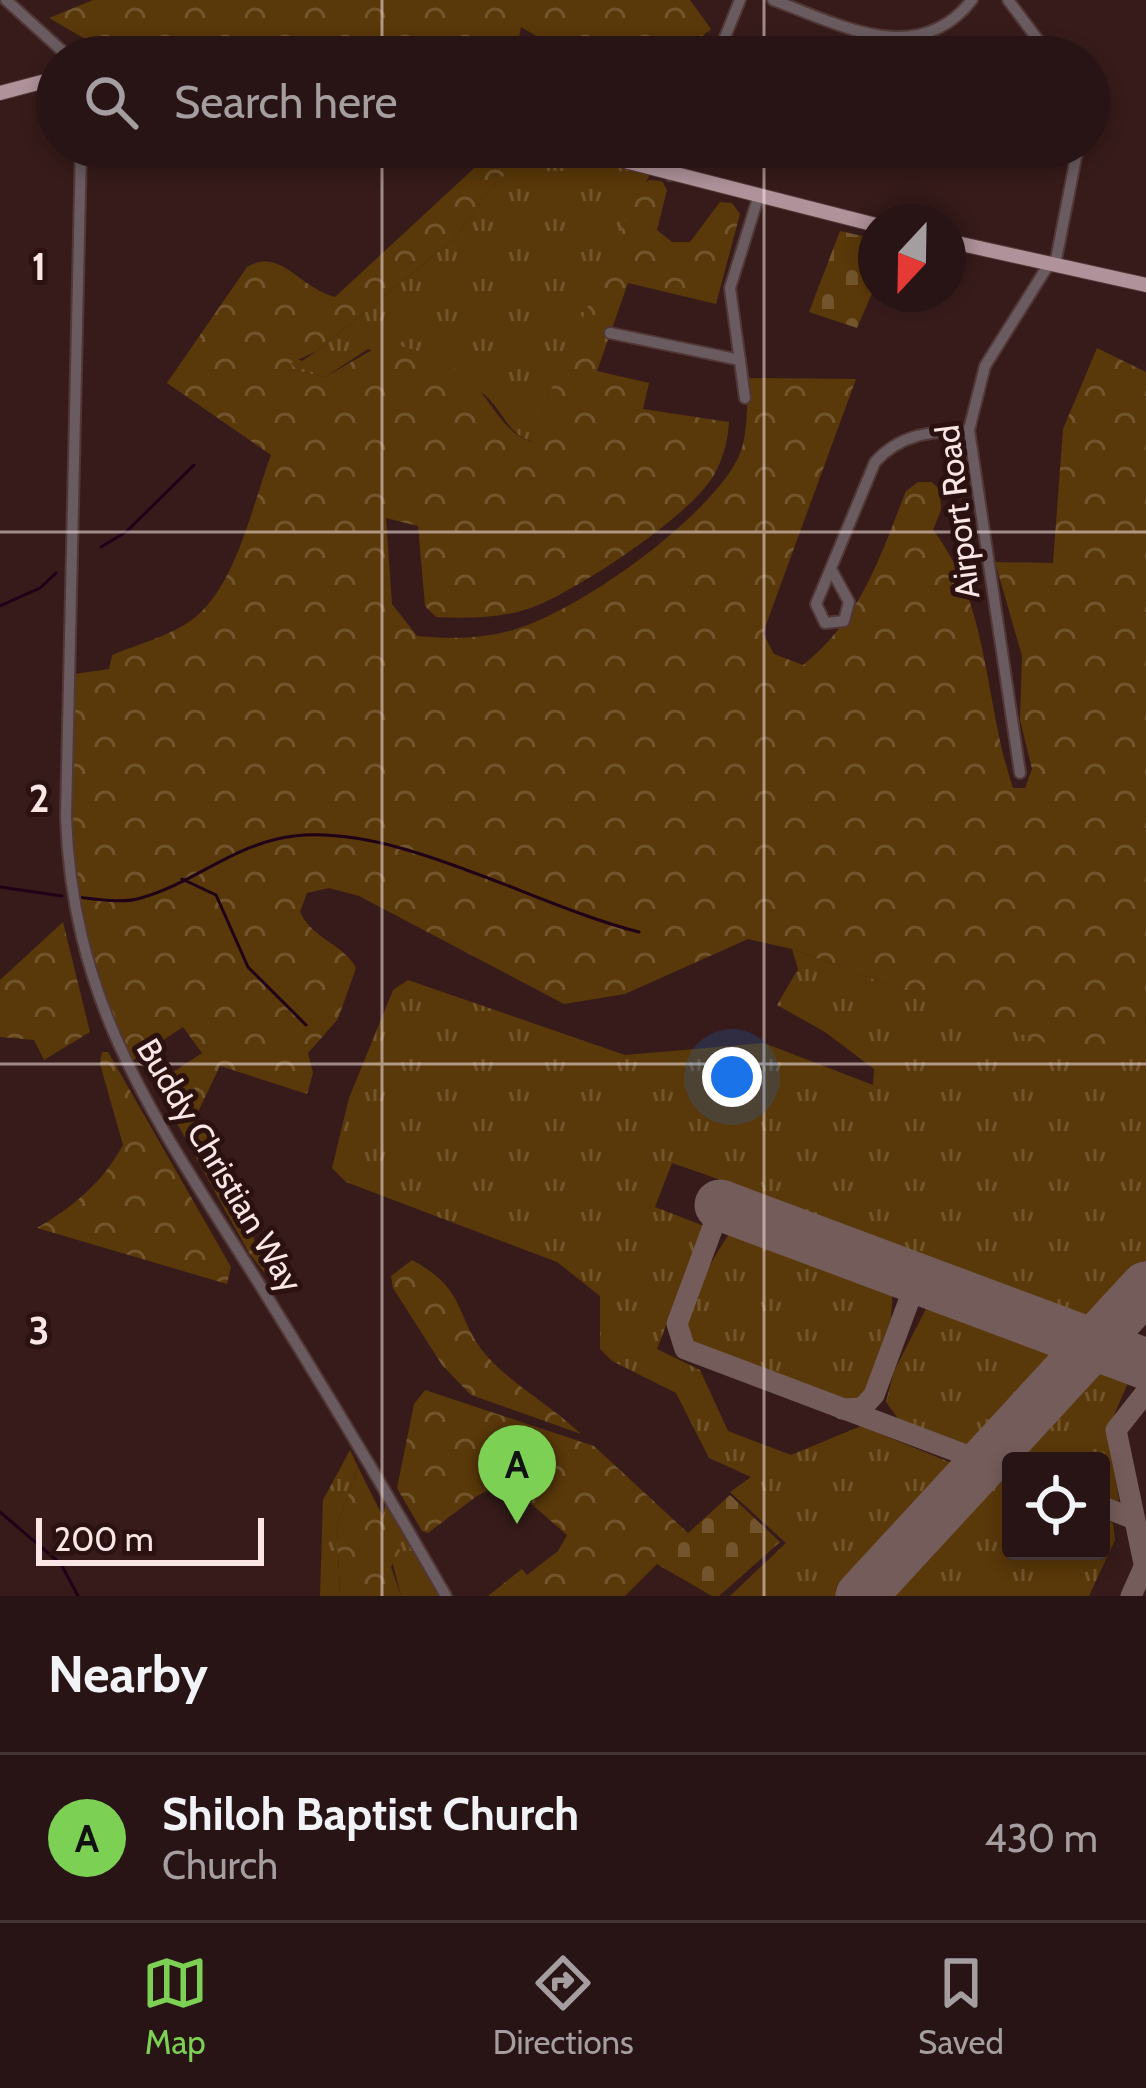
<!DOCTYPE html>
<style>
body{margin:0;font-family:Cabin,sans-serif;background:#342122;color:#f1f3f6}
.controls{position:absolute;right:36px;bottom:36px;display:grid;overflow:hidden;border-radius:12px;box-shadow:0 6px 18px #0003}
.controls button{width:108px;height:108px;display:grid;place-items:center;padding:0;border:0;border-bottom:3px solid #443334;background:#281414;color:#f1f3f6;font:60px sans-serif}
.compass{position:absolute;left:858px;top:204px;width:108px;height:108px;border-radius:50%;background:#281414;box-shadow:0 6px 18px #0003;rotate:202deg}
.scale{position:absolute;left:36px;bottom:30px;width:228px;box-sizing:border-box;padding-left:12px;border:6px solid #fae7e5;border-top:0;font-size:33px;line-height:42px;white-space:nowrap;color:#fae7e5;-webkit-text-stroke:9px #2b1211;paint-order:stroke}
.you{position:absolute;left:732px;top:1077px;width:42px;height:42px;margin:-30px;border:9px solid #fff;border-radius:50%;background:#1a73e8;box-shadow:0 0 0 18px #1a73e833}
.badge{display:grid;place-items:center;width:78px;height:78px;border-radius:50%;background:#7cd154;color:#111;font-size:39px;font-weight:700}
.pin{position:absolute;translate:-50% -99px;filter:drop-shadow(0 3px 6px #0008)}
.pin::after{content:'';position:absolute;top:63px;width:42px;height:36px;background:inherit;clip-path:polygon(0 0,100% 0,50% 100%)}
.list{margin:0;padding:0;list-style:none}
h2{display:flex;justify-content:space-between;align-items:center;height:156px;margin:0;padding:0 48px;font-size:51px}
h2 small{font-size:39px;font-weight:400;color:#a59ea0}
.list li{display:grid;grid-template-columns:78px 1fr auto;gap:36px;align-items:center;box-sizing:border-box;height:168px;padding:0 48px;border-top:3px solid #443334}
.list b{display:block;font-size:45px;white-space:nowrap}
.list p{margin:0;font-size:39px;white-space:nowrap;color:#a59ea0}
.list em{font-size:39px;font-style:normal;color:#a59ea0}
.icon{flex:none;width:66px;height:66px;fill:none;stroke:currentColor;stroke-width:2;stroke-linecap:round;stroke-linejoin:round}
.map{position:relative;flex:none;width:1146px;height:1596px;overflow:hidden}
.search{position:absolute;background:#281414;box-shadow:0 6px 18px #0003;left:36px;right:36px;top:36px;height:132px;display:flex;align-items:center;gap:30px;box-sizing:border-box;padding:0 42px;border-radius:66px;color:#a59ea0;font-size:45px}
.sheet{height:324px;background:#281414}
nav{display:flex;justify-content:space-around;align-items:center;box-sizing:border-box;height:168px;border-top:3px solid #443334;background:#281414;font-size:33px;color:#a59ea0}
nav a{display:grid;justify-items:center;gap:6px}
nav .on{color:#7cd154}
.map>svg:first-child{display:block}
</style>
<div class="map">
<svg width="1146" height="1596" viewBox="0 0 1146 1596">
<defs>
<pattern id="grass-tufts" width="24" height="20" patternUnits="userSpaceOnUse" patternTransform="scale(3)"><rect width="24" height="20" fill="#593809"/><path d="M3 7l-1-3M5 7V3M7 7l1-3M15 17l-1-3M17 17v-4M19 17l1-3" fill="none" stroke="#72552d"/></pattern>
<pattern id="forest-crowns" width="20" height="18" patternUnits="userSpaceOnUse" patternTransform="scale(3)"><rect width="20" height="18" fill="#593809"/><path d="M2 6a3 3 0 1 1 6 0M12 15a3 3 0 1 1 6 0" fill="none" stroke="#72552d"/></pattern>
<pattern id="cemetery-stones" width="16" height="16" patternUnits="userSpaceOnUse" patternTransform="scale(3)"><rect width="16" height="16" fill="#593809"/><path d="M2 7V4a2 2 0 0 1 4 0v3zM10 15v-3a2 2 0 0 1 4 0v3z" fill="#72552d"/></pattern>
</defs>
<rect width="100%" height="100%" fill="#361b1a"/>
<g fill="url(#grass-tufts)">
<path d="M 532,147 L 554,147 L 650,174 L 543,408 L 535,442 C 506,437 501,403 479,391 C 447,372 403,362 368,349 L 325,377 L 298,371 L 291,363 L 295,358 L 302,361 L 317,351 L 453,240 L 489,190 Z"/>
<path d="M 792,949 L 1093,1060 L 1146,1018 L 1146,1263 L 1090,1324 L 719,1186 L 721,1180 L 672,1163 L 655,1207 L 704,1226 L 657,1349 L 700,1370 L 728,1431 L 791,1455 L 861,1426 L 959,1466 L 837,1596 L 730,1596 L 786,1543 L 730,1492 L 751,1477 L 709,1458 L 676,1393 L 612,1361 L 600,1349 L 600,1296 L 557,1262 L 346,1182 L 332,1168 L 349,1098 L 393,990 L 408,980 L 625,1055 L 764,1043 L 873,1085 L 874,1069 L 825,1032 L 777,1005 L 798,969 Z"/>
<path d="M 732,1230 L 893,1288 L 891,1318 L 863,1397 L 846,1401 L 689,1341 C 679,1316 716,1251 732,1230 Z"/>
<path d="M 929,1303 L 1065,1352 L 975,1449 L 899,1420 L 886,1402 L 894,1371 Z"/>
<path d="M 1100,1365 L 1130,1378 L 1108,1429 L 1119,1501 L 1101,1496 L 1101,1461 L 1018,1461 L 1016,1454 Z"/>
<path d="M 350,1450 L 358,1467 L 337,1526 L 340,1596 L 320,1596 L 323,1500 Z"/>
<path d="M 995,1477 L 1011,1481 L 1011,1551 L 1101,1551 L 1101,1515 L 1113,1523 L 1115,1540 L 1089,1596 L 884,1596 Z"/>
<path d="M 386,1500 L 441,1596 L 401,1596 L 382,1521 Z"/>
</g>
<g fill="url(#forest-crowns)">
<path d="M 93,0 L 690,0 L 711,29 L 676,57 L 562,57 L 562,51 L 521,27 L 515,57 L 296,57 L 213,41 L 106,51 L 49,18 Z"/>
<path d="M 497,147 L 532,148 L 489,190 L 453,240 L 317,351 L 291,363 L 298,371 L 325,377 L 386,342 C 413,349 444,358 466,376 C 489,395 504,437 534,442 L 543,408 L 640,188 L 649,180 L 662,181 L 667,190 L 657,230 L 672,242 L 690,242 L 720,202 L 732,203 L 740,214 L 716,304 L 628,283 L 597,371 L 649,383 L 643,409 L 729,422 C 728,440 723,459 714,475 C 689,517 582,587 536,606 C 506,618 468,619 436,617 L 425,606 L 418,526 L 386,518 L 392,604 L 417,636 C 448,639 479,639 509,631 C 576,614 705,521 737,460 C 749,439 746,402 749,378 L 856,379 L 763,633 L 774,654 L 803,665 C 860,620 880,557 906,491 L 918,482 L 932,482 L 940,490 L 941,510 L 933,530 C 990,604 984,702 1013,788 L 1025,788 L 1032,769 L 1020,720 L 1022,656 L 995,562 L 1053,563 L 1063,429 L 1097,348 L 1146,372 L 1146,1018 L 1094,1061 L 792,949 L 748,939 L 625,994 L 564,1004 L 359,896 L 329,888 L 307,893 L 300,912 C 313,940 343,943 356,968 L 338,1019 L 308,1053 L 313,1073 L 307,1094 L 220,1066 L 197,1114 L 238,1187 L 257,1249 L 276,1273 L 275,1286 L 249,1253 L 155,1084 L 202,1053 L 183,1027 L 130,1062 C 102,989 76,918 69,840 C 65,786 73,728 75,674 L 109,669 L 112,655 C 141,643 182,633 204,609 C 239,572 253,503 271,455 L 167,383 L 247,267 C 281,247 299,288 335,297 Z"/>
<path d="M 63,922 L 90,1032 L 44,1060 L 34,1040 L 0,1037 L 0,980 Z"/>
<path d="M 102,1052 L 108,1052 L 231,1267 L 227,1284 L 37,1228 C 73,1207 103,1182 123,1145 L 100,1064 Z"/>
<path d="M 412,1260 C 469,1291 453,1315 486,1355 C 510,1383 552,1406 581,1434 L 471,1395 L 442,1365 L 393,1288 L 391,1276 Z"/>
<path d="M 425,1390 L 594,1446 L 688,1533 L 625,1596 L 488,1596 L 522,1569 L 527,1575 L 558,1551 L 567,1535 L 512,1487 L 492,1488 L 477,1496 L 428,1533 L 422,1531 L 397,1488 L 414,1404 Z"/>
<path d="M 358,1467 L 400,1551 L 391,1567 L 401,1596 L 340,1596 L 337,1526 Z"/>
</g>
<g fill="url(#cemetery-stones)">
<path d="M 840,231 L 876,239 L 876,284 L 857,328 L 809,312 Z"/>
<path d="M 730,1495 L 780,1542 L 719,1596 L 712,1596 L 655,1563 Z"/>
</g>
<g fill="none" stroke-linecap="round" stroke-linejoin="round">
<g stroke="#1f0018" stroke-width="3">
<path d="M 101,547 L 126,532 L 194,465"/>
<path d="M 0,606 L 40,588 L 56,573"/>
<path d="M 182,879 L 216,895 L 248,967 L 306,1025"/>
<path d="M 0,887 L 62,896"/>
<path d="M 76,897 C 96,899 122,904 141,898 C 195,883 235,843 294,836 C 399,824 534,906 639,932"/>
<path d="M 0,1512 L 61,1564 L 78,1596"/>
</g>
<g stroke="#745c5a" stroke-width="21">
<path d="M 721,1205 L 677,1324 L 685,1349 L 1011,1472"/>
<path d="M 1146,1392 L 1116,1430 L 1146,1573"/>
<path d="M 842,1409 L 862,1408 L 874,1395 L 917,1279"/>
<path d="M 1101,1506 L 1134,1519"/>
<path d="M 1131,1596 L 1144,1567"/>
</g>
<g stroke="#745c5a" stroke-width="51">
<path d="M 720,1205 L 1146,1364"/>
<path d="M 861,1596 L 1146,1287"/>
</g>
<g stroke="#513836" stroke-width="14">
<g id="minor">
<path d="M 6,0 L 69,57"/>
<path d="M 773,0 C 841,25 918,69 972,0"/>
<path d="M 1008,0 L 1051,57"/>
<path d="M 717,57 L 740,0"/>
<path d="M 81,147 L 66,817 C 73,1015 163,1129 263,1290 C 326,1391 387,1493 446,1596"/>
<path d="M 670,175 L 681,147"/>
<path d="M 1055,265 L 1078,147"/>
<path d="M 610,333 L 740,360"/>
<path d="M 745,398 L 730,288 L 758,198"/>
<path d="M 831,569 L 849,602 L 844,621 L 825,623 L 816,604 L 875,462 C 901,433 931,432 969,430"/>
<path d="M 1020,773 L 969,430 L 985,366 L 1049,264"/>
</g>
</g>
<g stroke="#513836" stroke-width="16">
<g id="major">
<path d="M 150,57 L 229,57"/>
<path d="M 0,93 L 57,78"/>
<path d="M 570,147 L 876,225"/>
<path d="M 948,241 L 1146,285"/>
</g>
</g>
<use href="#minor" stroke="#695b5f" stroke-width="10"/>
<use href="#major" stroke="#af929a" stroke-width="14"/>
</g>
<path fill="none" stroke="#fae7e5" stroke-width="3" stroke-opacity="0.55" d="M 382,0 L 382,57M 764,0 L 764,57M 382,147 L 382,1596M 764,147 L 764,1596M 0,532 L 1146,532M 0,1064 L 1146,1064"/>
<g text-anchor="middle" stroke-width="10" stroke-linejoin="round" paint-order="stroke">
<g font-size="33" fill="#fae7e5" stroke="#2b1211">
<text transform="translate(957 512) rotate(-97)" y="12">Airport Road</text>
<text transform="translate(220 1165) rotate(59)" y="12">Buddy Christian Way</text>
</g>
</g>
<g font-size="39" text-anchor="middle" font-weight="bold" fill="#fae7e5" stroke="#2b1211" stroke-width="10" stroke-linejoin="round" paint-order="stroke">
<text x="39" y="280">1</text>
<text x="39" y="812">2</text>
<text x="39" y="1344">3</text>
</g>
</svg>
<div class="controls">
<button><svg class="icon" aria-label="locate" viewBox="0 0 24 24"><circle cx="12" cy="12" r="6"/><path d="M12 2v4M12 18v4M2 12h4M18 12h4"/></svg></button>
</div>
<svg class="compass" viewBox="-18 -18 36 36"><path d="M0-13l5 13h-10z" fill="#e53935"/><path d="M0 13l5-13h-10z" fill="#a59ea0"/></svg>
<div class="scale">200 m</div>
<div class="you"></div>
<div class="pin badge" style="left:517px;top:1524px">A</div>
<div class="search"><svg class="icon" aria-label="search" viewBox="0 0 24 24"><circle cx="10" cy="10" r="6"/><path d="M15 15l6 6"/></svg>Search here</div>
</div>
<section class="sheet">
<h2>Nearby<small></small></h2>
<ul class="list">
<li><span class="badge">A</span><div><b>Shiloh Baptist Church</b><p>Church</p></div><em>430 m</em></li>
</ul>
</section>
<nav>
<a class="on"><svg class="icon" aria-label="map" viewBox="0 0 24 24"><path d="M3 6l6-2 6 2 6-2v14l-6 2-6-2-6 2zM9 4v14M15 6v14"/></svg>Map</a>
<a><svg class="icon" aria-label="directions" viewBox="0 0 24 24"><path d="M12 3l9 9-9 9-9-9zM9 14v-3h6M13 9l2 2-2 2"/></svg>Directions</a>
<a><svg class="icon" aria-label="saved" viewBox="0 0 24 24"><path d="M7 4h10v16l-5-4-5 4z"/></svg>Saved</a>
</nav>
